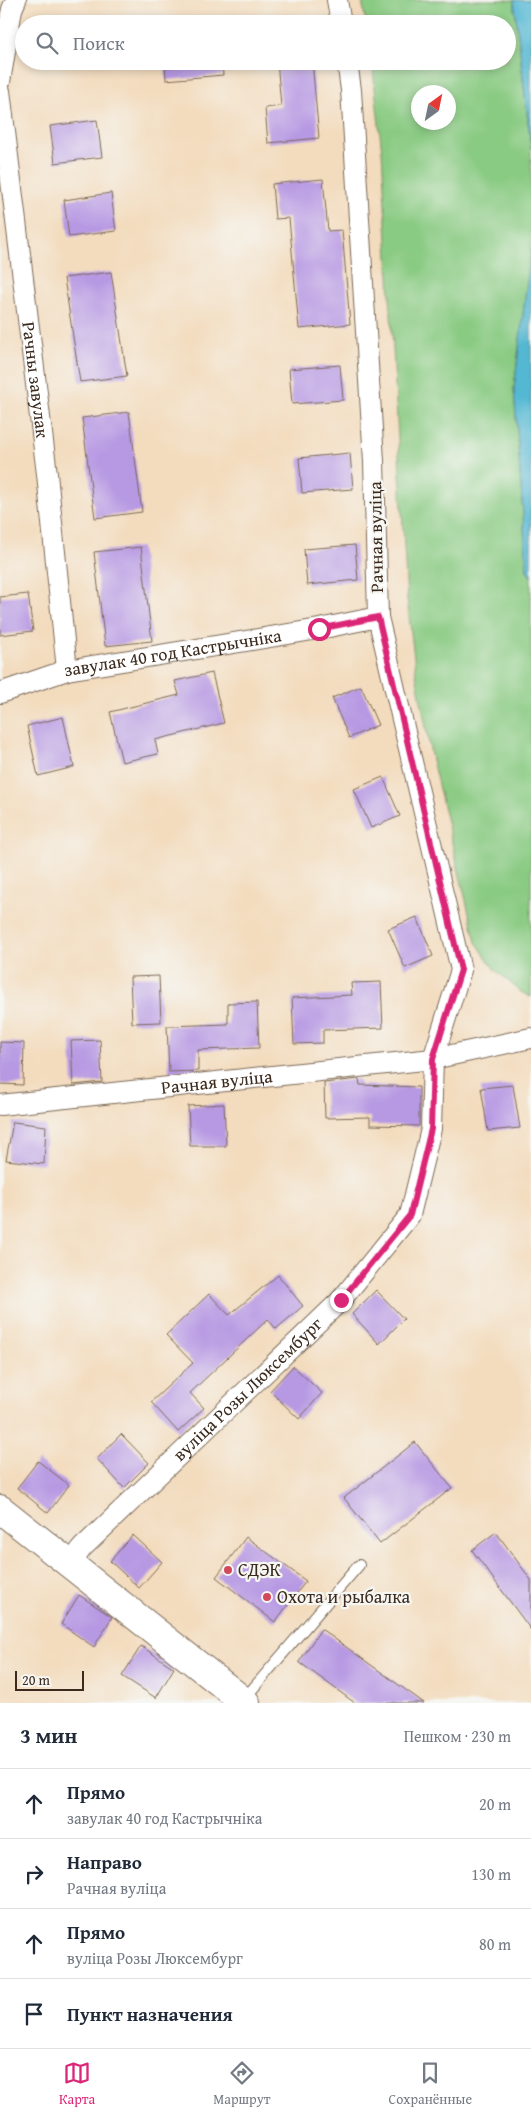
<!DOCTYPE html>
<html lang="ru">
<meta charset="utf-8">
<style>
body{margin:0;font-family:"Gentium Book Plus",serif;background:#f6f6f7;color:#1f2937}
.compass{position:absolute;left:411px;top:85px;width:45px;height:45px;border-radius:50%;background:#fff;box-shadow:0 2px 8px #0003;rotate:33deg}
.scale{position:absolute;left:15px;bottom:12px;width:69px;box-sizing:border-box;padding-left:5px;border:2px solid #3b2a1e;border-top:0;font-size:14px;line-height:18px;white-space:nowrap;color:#3b2a1e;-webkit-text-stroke:4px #f6f6f2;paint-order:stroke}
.stop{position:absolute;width:15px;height:15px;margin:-11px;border:4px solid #db2777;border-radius:50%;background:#fff}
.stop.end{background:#db2777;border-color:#fff;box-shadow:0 1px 5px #0008}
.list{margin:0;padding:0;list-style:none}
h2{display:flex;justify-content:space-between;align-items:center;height:65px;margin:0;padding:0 20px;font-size:21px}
h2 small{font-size:16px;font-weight:400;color:#747a83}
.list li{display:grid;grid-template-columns:32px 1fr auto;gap:15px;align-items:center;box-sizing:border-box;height:70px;padding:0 20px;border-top:1px solid #e0e1e3}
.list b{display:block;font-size:19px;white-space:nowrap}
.list p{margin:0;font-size:16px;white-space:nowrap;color:#747a83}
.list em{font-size:16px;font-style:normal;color:#747a83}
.icon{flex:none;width:28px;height:28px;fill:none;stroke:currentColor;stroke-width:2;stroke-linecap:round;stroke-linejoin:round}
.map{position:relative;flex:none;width:531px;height:1703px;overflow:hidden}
.search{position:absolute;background:#fff;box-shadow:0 2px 8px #0003;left:15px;right:15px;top:15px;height:55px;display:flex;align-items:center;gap:12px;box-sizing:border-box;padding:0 18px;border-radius:28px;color:#747a83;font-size:19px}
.sheet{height:345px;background:#fff}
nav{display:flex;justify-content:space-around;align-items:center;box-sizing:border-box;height:70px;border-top:1px solid #e0e1e3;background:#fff;font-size:14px;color:#747a83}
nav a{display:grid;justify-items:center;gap:2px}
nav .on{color:#db2777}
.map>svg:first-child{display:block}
</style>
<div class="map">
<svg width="531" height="1703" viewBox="0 0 531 1703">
<rect width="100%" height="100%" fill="#f6f6f2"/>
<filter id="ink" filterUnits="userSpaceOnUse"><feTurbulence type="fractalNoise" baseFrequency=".02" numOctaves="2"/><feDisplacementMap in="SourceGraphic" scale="10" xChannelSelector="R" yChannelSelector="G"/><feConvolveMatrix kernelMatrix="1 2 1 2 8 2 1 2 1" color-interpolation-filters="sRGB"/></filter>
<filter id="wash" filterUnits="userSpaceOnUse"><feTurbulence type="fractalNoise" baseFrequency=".0096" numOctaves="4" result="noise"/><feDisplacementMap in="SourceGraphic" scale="20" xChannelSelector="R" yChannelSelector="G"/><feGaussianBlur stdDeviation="1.12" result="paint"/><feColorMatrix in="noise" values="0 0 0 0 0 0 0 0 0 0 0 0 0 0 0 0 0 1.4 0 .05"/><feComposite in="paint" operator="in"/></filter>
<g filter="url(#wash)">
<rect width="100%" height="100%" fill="#f3dcbe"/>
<path fill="#8acb83" stroke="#627a50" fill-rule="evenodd" d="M 362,0 L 514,0 L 531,148 L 531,248 L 514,389 L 527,570 L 531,577 L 531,997 L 521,992 L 494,969 L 476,942 L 432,760 L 416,674 L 407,599 L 382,152 L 372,61 L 507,61 L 507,24 L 366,24 ZM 418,92 L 448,92 L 448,122 L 418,122 Z"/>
<g fill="#55b8d3" stroke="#487178">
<path d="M 514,0 L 531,0 L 531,148 Z"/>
<path d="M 531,248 L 531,577 L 527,570 L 514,389 Z"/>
</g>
<g id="blocks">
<g fill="#b799e3">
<path d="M 165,61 L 222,61 L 223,75 L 166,80 Z"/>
<path d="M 277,61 L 312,61 L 319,138 L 268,143 L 265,108 L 281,106 Z"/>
<path d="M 97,120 L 102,157 L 55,163 L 50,126 Z"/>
<path d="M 323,179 L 328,231 L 342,230 L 350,324 L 299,329 L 289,218 L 275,219 L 272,184 Z"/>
<path d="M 111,193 L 116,231 L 69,237 L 64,200 Z"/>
<path d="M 111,272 L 127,376 L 80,382 L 64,278 Z"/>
<path d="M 340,365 L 343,400 L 292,404 L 289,369 Z"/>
<path d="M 129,412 L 142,512 L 95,518 L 82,418 Z"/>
<path d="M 350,453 L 353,489 L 302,493 L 299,458 Z"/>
<path d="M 355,545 L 358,580 L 307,585 L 304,549 Z"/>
<path d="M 141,547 L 152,641 L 105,646 L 94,552 Z"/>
<path d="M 28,594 L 33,631 L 0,635 L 0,597 Z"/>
<path d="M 212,673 L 224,723 L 155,740 L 158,754 L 122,762 L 110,712 L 179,695 L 175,681 Z"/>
<path d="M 361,686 L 378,725 L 349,738 L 332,698 Z"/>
<path d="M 63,717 L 74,767 L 38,776 L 27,726 Z"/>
<path d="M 383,777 L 400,816 L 371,828 L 354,789 Z"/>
<path d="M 417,917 L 433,956 L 405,968 L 388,929 Z"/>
<path d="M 159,976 L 161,1022 L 132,1023 L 130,977 Z"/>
<path d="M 381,982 L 383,1028 L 323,1030 L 323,1043 L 294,1044 L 292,998 L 352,995 L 351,983 Z"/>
<path d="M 257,1002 L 259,1048 L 198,1050 L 198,1071 L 169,1072 L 167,1026 L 228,1024 L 228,1003 Z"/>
<path d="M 100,1040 L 102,1082 L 73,1085 L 71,1041 Z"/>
<path d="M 0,1042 L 24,1043 L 23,1085 L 0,1084 Z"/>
<path d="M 359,1079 L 360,1085 L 419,1087 L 419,1126 L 370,1125 L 370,1117 L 325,1118 L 324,1083 Z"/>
<path d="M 513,1085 L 520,1128 L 488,1131 L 481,1088 Z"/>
<path d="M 224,1104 L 226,1146 L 190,1146 L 188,1106 Z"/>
<path d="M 13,1122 L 46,1126 L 44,1164 L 6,1160 Z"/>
<path d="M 278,1275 L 303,1306 L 276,1329 L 268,1319 L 190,1393 L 204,1408 L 178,1432 L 151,1402 L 193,1363 L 166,1335 L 209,1294 L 229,1315 Z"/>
<path d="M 376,1290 L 404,1319 L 379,1344 L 352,1314 Z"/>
<path d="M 293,1366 L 322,1393 L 299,1419 L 270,1391 Z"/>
<path d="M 121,1434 L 149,1463 L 124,1488 L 97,1459 Z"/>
<path d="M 415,1442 L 452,1488 L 380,1544 L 344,1498 Z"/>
<path d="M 38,1461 L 69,1485 L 48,1513 L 17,1488 Z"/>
<path d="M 496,1532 L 531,1580 L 531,1630 L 472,1550 Z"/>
<path d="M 133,1535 L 162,1562 L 139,1588 L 110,1561 Z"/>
<path d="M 246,1537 L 306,1581 L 275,1622 L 216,1577 Z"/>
<path d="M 79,1595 L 112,1617 L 94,1647 L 61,1624 Z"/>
<path d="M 321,1629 L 424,1703 L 355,1703 L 299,1662 Z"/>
<path d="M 141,1646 L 174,1668 L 156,1698 L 122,1676 Z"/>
</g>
</g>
</g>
<g filter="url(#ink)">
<use href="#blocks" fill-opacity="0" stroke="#7b6856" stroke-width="1"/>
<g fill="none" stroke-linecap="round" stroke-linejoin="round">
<g stroke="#7b6856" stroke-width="12">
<path id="lane" d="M 244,1699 L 359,1565"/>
</g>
<g stroke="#7b6856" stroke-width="22">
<g id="street">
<path d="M 337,0 L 341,24"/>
<path d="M 0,82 L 12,9 L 16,0"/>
<path id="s1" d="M 0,91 L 47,474 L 67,670"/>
<path id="s2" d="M 0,693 L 67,670 L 319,629 L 378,617"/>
<path id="s3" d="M 0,1105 L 433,1059 L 531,1038"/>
<path id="s4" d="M 71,1563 L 82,1548 L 341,1300 L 410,1215 L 431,1129 L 433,1059 L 461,970 L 378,617 L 374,461 L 351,90 L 347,61"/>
</g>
</g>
<g stroke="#7b6856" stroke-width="30">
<path id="secondary" d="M 0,1509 L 246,1703"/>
</g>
<use href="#lane" stroke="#fff" stroke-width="10"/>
<use href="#street" stroke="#fff" stroke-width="20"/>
<use href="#secondary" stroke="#fff" stroke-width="28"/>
</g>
</g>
<g fill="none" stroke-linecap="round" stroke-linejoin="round" filter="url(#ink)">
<path stroke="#db2777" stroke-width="6" d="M 319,629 L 378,617 L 461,970 L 433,1059 L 431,1129 L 410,1215 L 341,1300"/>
</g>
<g fill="#d1495b" stroke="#f6f6f2" stroke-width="2">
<circle cx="228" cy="1570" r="5"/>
<circle cx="267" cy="1597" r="5"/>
</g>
<g text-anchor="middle" stroke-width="4.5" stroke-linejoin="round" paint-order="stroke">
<g font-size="18" fill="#3b2a1e" stroke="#f6f6f2">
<text dy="6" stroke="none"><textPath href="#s1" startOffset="291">Рачны завулак</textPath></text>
<text transform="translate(376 537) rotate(-91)" y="6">Рачная вуліца</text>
<text dy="6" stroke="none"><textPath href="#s2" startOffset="178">завулак 40 год Кастрычніка</textPath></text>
<text dy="6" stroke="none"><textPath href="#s3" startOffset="218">Рачная вуліца</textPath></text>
<text dy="6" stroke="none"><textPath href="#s4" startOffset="248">вуліца Розы Люксембург</textPath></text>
</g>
<g font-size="18" fill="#3b2a1e" stroke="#f6f6f2" text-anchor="start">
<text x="238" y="1576">СДЭК</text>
<text x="277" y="1603">Охота и рыбалка</text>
</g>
</g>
</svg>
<svg class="compass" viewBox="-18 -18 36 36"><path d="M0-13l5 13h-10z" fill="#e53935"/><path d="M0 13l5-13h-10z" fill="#747a83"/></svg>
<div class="scale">20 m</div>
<div class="stop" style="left:319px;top:629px"></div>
<div class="stop end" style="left:341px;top:1300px"></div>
<div class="search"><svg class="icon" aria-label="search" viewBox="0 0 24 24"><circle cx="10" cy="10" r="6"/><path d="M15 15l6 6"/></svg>Поиск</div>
</div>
<section class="sheet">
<h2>3 мин<small>Пешком · 230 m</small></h2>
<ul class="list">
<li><svg class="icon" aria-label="ahead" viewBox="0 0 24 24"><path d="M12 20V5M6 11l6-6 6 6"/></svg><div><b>Прямо</b><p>завулак 40 год Кастрычніка</p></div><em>20 m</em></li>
<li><svg class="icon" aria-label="right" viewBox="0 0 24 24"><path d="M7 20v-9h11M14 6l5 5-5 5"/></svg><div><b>Направо</b><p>Рачная вуліца</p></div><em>130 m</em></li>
<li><svg class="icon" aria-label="ahead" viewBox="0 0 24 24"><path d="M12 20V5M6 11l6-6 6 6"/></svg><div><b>Прямо</b><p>вуліца Розы Люксембург</p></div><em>80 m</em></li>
<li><svg class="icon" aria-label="arrive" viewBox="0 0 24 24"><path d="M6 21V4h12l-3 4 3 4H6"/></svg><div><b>Пункт назначения</b></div></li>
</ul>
</section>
<nav>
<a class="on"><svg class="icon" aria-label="map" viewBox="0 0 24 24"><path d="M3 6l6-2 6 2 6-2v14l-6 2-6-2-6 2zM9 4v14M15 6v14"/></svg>Карта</a>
<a><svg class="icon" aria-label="directions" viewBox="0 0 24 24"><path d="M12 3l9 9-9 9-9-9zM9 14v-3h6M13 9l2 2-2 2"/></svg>Маршрут</a>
<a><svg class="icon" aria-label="saved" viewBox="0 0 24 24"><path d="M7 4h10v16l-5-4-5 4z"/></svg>Сохранённые</a>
</nav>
